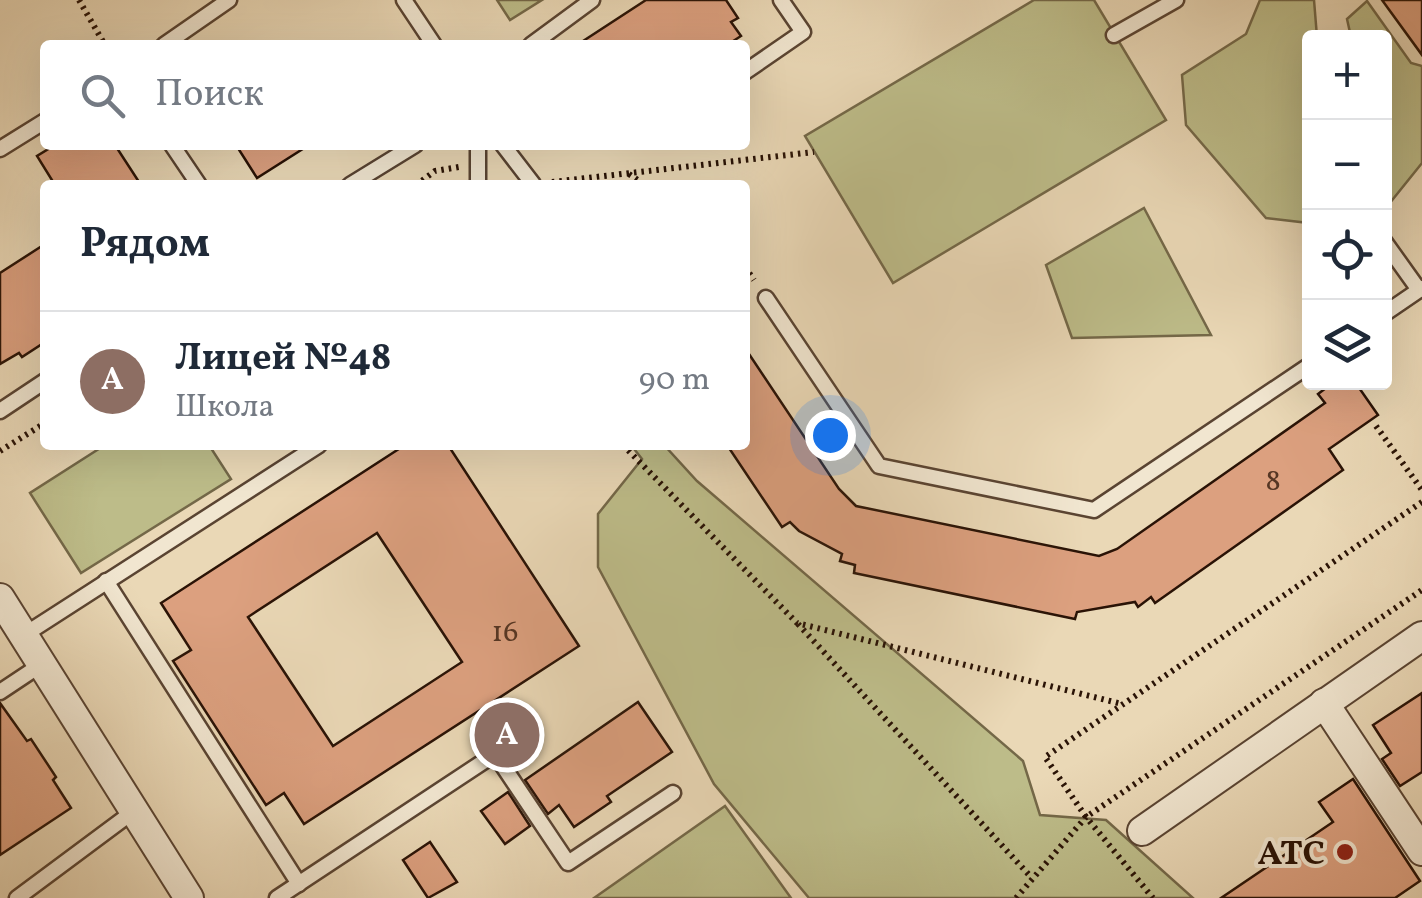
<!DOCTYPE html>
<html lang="ru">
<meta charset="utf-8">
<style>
body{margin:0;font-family:Vollkorn,serif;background:#f6f6f7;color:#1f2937}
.controls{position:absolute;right:30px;top:30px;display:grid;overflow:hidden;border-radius:10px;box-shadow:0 10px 40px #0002}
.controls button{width:90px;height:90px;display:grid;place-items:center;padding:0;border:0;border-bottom:2px solid #e0e1e3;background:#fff;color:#1f2937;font:50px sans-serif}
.you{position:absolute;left:830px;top:435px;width:35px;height:35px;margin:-25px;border:8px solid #fff;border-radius:50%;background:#1a73e8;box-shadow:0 0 0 15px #1a73e833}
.badge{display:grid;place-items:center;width:65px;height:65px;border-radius:50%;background:#8f2418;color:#fff;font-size:32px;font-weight:700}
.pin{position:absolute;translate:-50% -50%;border:5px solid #fff;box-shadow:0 2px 10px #0006}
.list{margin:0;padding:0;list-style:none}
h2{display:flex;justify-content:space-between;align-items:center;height:130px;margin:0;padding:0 40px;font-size:42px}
h2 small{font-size:32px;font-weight:400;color:#747a83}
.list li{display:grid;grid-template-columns:65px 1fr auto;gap:30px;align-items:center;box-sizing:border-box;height:140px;padding:0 40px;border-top:2px solid #e0e1e3}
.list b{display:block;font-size:38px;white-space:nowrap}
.list p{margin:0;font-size:32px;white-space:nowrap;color:#747a83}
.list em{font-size:32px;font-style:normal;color:#747a83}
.icon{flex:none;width:55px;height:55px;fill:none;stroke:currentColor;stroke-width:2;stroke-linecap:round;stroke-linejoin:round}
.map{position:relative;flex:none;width:1422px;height:898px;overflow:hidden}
.search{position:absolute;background:#fff;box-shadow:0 10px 40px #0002;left:40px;top:40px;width:710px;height:110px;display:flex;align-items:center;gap:25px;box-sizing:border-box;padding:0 35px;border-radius:10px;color:#747a83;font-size:38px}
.panel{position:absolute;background:#fff;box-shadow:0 10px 40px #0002;left:40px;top:180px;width:710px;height:270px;border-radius:10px}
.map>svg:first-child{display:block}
</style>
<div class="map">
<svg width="1422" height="898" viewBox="0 0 1422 898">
<rect width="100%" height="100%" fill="#ead8b6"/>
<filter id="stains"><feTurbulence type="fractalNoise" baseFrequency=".002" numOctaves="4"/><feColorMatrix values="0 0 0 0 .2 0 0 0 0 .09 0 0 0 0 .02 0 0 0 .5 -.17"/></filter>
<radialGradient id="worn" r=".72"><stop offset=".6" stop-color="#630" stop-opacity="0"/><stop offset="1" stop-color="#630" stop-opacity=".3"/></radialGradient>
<g fill="#bdbc89" stroke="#746848" stroke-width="2.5">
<path d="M 497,0 L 542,0 L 510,20 Z"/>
<path d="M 1034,0 L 1094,0 L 1166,120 L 893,283 L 805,136 Z"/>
<path d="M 1260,0 L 1314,0 L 1317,37 L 1310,38 L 1309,223 L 1266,218 L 1186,125 L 1182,75 L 1246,34 Z"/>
<path d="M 1367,1 L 1411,63 L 1422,66 L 1422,163 L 1385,209 L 1384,38 L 1351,37 L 1347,19 Z"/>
<path d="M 1144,208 L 1211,335 L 1072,338 L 1046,265 Z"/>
<path d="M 105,445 L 209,445 L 231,479 L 81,573 L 30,493 Z"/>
<path d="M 631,445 L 664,445 L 697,481 L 1023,761 L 1040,815 L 1106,820 L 1193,898 L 809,898 L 714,784 L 598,567 L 598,514 L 642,459 Z"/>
<path d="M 725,806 L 791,898 L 594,898 Z"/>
</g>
<g fill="#dca07f" stroke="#2a1306" stroke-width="2.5" fill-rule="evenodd">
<path d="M 646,0 L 726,0 L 738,18 L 731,22 L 741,36 L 727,45 L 577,45 Z"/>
<path d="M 1382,0 L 1422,0 L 1422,55 Z"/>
<path d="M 55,145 L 115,145 L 141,185 L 55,185 L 37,156 Z"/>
<path d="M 236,145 L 309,145 L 257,178 Z"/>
<path d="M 45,244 L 45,342 L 22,357 L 19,353 L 0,364 L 0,273 Z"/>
<path d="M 745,348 L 839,489 L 856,506 L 1099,556 L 1117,549 L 1325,403 L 1318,394 L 1334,382 L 1355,382 L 1378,415 L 1329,449 L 1343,470 L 1155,603 L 1151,597 L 1138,607 L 1135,602 L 1077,612 L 1075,619 L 854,573 L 855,565 L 840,561 L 842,554 L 799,531 L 790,522 L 782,527 L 727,445 L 745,445 Z"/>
<path d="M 405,445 L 448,445 L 579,646 L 304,824 L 284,793 L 266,805 L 173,661 L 191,650 L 161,603 ZM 377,533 L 462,662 L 333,746 L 248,617 Z"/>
<path d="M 1422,693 L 1422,772 L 1400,786 L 1382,759 L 1391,753 L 1373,725 Z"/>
<path d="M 638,702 L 672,752 L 607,796 L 611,802 L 574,827 L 559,805 L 548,814 L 525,780 Z"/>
<path d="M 0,703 L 27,741 L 31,739 L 56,777 L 53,780 L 71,808 L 0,855 Z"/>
<path d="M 1353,779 L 1420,881 L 1395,898 L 1221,898 L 1333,822 L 1319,802 Z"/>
<path d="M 508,792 L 530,826 L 505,844 L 481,811 Z"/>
<path d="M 430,842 L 457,882 L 428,898 L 403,860 Z"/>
</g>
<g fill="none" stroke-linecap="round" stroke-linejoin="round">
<g stroke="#5a4432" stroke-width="19">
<g id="lane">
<path d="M 404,0 L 434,45"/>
<path d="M 1114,35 L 1176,0"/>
<path d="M 164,45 L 229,0"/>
<path d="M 531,45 L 592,0"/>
<path d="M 745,72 L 803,32 L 781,0"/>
<path d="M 172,145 L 199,185"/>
<path d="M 503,145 L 533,184"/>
<path d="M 0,149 L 45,121"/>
<path d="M 350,185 L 415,145"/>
<path d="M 478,185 L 478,145"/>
<path d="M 1384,241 L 1419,290"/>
<path d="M 766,298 L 879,466 L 1094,510 L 1310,365"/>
<path d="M 1384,314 L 1422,288"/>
<path d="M 0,411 L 45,381"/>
<path d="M 106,581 L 299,884"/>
<path d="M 24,635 L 319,445"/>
<path d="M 0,692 L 42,664"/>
<path d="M 17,898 L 134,811"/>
<path d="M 277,898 L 495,754 L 568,863 L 673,793"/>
</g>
</g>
<g stroke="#5a4432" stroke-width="32">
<g id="street">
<path d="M 0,598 L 189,898"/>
<path d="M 1324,703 L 1422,851"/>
<path d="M 1142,831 L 1422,636"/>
</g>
</g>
<g stroke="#2a1306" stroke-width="6" stroke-dasharray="2.5 5" stroke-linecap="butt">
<path d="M 79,0 L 105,45"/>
<path d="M 629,174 L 645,185"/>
<path d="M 552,182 L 814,152"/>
<path d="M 416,185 L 435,171 L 459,167"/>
<path d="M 745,267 L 754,280"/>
<path d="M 1376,426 L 1422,490"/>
<path d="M 623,445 L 797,623 L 1122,704"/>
<path d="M 0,451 L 45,423"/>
<path d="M 1422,502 L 1045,757 L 1086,817 L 1422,590"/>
<path d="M 798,624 L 1031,877"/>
<path d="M 1016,898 L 1086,817 L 1153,898"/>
</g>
<use href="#lane" stroke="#f1e6d0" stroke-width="14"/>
<use href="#street" stroke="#f1e6d0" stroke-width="28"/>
</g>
<circle fill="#8f2418" stroke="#f1e6d0" stroke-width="4" cx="1345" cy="852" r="10"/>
<g text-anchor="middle" stroke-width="8" stroke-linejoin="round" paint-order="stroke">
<g font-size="30" fill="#563624">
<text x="1273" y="490">8</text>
<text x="505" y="641">16</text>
</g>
<g font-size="35" font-weight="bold" fill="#2a1306" stroke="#f1e6d0" text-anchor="end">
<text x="1325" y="864">АТС</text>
</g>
</g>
<rect width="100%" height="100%" filter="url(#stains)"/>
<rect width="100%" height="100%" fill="url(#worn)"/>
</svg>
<div class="controls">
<button>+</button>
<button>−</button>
<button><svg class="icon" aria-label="locate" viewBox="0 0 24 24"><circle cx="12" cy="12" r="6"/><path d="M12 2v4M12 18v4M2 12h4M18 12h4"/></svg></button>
<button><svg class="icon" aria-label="layers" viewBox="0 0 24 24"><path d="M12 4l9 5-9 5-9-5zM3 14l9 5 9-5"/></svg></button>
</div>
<div class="you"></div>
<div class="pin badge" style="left:507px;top:735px;background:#8d6e63">A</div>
<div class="search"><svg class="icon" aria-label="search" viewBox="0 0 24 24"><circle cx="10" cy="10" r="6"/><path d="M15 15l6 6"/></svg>Поиск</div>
<section class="panel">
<h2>Рядом<small></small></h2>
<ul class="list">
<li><span class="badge" style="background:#8d6e63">A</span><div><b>Лицей №48</b><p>Школа</p></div><em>90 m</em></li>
</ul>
</section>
</div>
